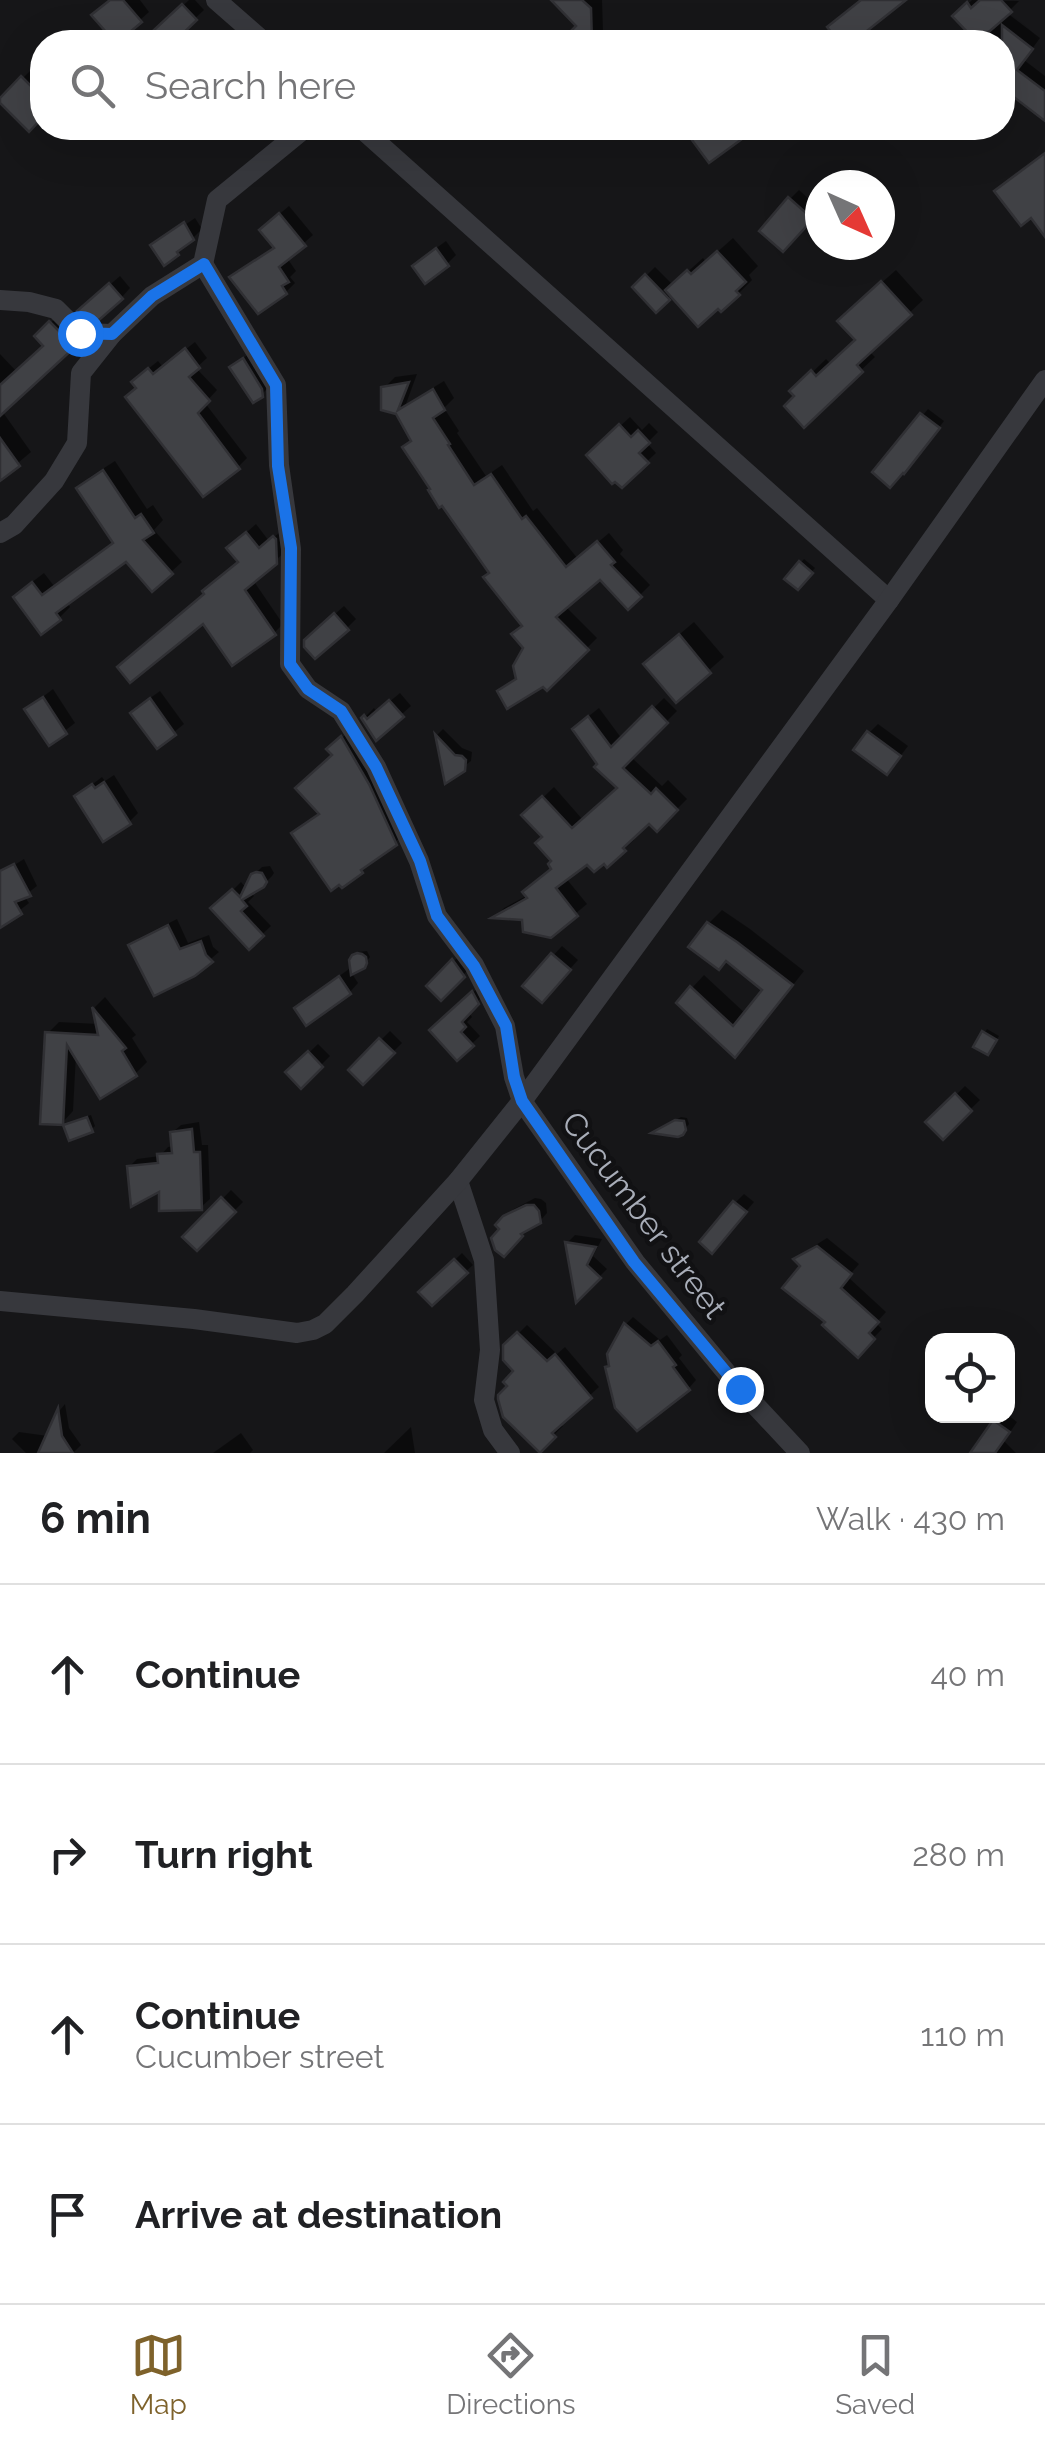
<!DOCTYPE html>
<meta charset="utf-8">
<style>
body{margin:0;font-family:Raleway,sans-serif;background:#f6f6f6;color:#202124}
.controls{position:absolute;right:30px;bottom:30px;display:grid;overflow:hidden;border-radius:20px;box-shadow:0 10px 40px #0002}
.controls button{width:90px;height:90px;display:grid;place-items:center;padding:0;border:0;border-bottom:2px solid #e0e0e0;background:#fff;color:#202124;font:50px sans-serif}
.compass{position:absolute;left:805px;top:170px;width:90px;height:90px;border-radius:50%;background:#fff;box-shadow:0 10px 40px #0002;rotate:135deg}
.stop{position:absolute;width:30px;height:30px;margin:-22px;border:8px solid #1a73e8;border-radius:50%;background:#fff}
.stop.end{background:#1a73e8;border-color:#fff;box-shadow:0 2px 10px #0008}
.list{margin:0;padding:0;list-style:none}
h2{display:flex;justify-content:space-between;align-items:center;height:130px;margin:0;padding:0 40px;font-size:42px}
h2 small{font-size:32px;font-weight:400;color:#757577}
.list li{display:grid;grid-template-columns:65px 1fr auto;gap:30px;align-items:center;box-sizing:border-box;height:180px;padding:0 40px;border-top:2px solid #e0e0e0}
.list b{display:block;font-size:38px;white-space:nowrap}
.list p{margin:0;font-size:32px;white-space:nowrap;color:#757577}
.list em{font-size:32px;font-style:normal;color:#757577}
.icon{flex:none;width:55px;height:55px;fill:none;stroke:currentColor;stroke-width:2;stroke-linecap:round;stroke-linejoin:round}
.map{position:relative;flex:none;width:1045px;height:1453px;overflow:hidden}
.search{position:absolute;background:#fff;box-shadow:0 10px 40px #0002;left:30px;right:30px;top:30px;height:110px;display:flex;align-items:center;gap:25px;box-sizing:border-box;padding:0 35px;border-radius:40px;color:#757577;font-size:38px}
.sheet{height:850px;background:#fff}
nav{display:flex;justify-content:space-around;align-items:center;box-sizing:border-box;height:140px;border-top:2px solid #e0e0e0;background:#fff;font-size:28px;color:#757577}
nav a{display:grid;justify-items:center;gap:5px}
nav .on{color:#7e622b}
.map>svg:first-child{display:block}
</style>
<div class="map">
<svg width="1045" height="1453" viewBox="0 0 1045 1453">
<rect width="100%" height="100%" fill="#161618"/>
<g fill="#0007">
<path d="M 111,0 L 140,0 L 149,12 L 140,20 Z"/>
<path d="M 189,0 L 195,0 L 204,10 L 170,42 L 158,42 L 152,35 Z"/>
<path d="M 554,0 L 602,0 L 603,31 L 591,42 L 563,42 L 579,26 Z"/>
<path d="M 972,0 L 1019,1 L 1007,13 L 1040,38 L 1024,60 L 1045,76 L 1045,105 L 1038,112 L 1002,42 L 970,42 L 975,37 L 956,16 Z"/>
<path d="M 32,69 L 42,80 L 40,90 L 42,92 L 42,115 L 29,128 L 1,100 Z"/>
<path d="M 686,128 L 751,128 L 710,160 Z"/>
<path d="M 799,190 L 820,209 L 792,240 L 790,199 Z"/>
<path d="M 289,206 L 313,235 L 287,258 L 296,271 L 290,277 L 295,283 L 286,292 L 233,277 L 242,268 L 276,246 L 271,221 Z"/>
<path d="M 195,218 L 202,229 L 178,253 L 160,242 Z"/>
<path d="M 733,238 L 758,266 L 749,275 L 752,280 L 738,294 L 672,294 L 656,309 L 635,287 L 655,267 L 673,285 L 703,258 L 706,262 Z"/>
<path d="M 446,241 L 456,255 L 447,264 L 424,257 Z"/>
<path d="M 896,270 L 923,300 L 869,351 L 875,357 L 804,424 L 797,396 L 793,391 L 826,359 L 831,364 L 858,339 L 854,307 Z"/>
<path d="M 120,276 L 130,288 L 122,297 L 90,302 Z"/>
<path d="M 63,311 L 85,334 L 2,411 L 31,452 L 0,478 L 0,354 L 17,372 L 46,345 L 37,336 Z"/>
<path d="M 195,342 L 207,358 L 196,368 L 217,390 L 205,403 L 247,458 L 238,467 L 138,387 L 143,373 L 158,361 L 163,367 Z"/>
<path d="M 253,350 L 271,385 L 261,395 L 232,368 Z"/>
<path d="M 417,374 L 406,404 L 444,381 L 454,398 L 444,408 L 459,431 L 457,433 L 486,476 L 502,465 L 533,511 L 537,508 L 578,559 L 609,533 L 623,550 L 620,554 L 650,585 L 628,607 L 600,577 L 565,606 L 597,638 L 547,688 L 543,684 L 500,692 L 518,676 L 526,647 L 524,625 L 384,388 L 395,377 Z"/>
<path d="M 928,409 L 944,421 L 910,466 L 875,472 Z"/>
<path d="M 630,417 L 642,430 L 649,423 L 658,432 L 647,443 L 656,453 L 622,485 L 589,455 Z"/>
<path d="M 115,461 L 147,509 L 153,505 L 163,520 L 154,530 L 182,562 L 171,572 L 126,559 L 67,602 L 70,607 L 59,618 L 27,586 L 44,573 L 54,586 L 114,541 L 79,488 L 90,477 Z"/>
<path d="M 256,524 L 269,541 L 284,529 L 285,552 L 253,580 L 283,624 L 274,633 L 207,593 L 240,561 L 239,539 Z"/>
<path d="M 804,559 L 815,568 L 798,587 L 787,578 Z"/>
<path d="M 344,606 L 356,619 L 347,628 L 316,631 Z"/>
<path d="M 694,622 L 724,657 L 676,699 L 661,650 Z"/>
<path d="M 53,689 L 75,723 L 49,743 L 27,709 Z"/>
<path d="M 160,691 L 184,724 L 157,746 L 142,704 Z"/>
<path d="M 400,693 L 411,706 L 376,737 L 364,718 L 374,708 L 377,712 Z"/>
<path d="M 664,698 L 677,711 L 631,757 L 662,786 L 668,780 L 687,799 L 657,829 L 649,821 L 631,836 L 634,840 L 607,864 L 588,861 L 565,877 L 587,904 L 550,935 L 524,918 L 497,916 L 504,908 L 528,895 L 554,868 L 554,861 L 545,837 L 525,815 L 554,787 L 583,820 L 620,787 L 585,719 L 599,708 L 622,739 Z"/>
<path d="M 878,724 L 908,746 L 896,762 L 869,733 Z"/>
<path d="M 354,726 L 408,831 L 361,871 L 294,833 L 320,812 L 334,755 L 330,750 Z"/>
<path d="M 443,729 L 462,748 L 472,752 L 471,761 L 446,780 L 437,735 Z"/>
<path d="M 114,775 L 138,813 L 129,822 L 77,796 L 102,777 L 105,781 Z"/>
<path d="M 24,859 L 37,886 L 24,896 L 29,903 L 5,922 L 0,914 L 0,874 Z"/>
<path d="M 270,866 L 274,873 L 272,876 L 263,885 L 250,892 L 254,896 L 248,902 L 271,926 L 249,947 L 214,909 L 241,882 L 247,889 L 253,876 L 262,867 Z"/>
<path d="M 722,910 L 750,929 L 804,971 L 748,1042 L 692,988 L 704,975 L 746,1014 L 766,989 L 726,959 L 692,947 L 709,923 Z"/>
<path d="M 177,919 L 188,943 L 209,935 L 213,947 L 219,952 L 193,974 L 131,946 L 139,938 Z"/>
<path d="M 562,946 L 578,960 L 542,1000 L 526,985 Z"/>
<path d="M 367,951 L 370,957 L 363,966 L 354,956 L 358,952 Z"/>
<path d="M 463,952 L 472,966 L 441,997 L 429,986 Z"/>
<path d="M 349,969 L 358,983 L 350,992 L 306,1000 Z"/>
<path d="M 481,985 L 485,994 L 468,1012 L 472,1017 L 467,1022 L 480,1036 L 457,1058 L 432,1030 Z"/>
<path d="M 105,997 L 136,1035 L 132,1038 L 147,1062 L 135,1074 L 76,1055 L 73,1111 L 62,1123 L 48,1033 L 59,1022 L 99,1024 L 95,1007 Z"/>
<path d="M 987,1029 L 999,1036 L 992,1048 L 984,1033 Z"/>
<path d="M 390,1031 L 402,1043 L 363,1082 L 351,1070 Z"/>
<path d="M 318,1044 L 330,1056 L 301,1085 L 289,1072 Z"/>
<path d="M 965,1086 L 980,1100 L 943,1136 L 929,1122 Z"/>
<path d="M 91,1115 L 95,1126 L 91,1130 L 71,1138 L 65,1123 Z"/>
<path d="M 681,1117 L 687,1118 L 689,1124 L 682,1133 L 658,1130 Z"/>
<path d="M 199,1122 L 202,1145 L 208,1145 L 210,1199 L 201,1207 L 161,1188 L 129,1167 L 137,1159 L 160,1156 L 168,1147 L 174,1146 L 172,1133 L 181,1125 Z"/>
<path d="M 231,1190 L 243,1202 L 197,1248 L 185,1237 Z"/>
<path d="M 744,1194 L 754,1202 L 721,1241 L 735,1203 Z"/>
<path d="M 535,1198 L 541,1199 L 546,1203 L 547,1213 L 540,1221 L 528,1227 L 504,1254 L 505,1217 L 514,1209 Z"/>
<path d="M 575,1235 L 602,1239 L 593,1256 L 607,1269 L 578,1298 L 568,1242 Z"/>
<path d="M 827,1238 L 859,1264 L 848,1277 L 886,1312 L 876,1323 L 882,1329 L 858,1354 L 829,1322 L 803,1266 L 797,1259 L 806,1251 Z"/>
<path d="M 462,1253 L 473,1265 L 432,1302 L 422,1292 Z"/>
<path d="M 633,1317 L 660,1340 L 667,1335 L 682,1355 L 679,1358 L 696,1380 L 689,1388 L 609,1354 L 626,1324 Z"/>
<path d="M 527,1325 L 557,1354 L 565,1347 L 599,1387 L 559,1423 L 563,1426 L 540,1449 L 517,1371 L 506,1346 Z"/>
<path d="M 65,1404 L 69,1428 L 81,1445 L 73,1453 L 26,1453 L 12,1439 L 19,1432 L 48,1436 L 60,1410 Z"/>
<path d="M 1008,1415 L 1017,1422 L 1004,1441 L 1016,1453 L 973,1453 L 995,1422 L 1002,1416 Z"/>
<path d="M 411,1427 L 415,1453 L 384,1453 Z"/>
<path d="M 241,1433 L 253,1450 L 250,1453 L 213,1453 Z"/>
</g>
<g fill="#404145" stroke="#303034" stroke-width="2.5">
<path d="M 110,0 L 123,0 L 142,22 L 118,42 L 115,42 L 91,15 Z"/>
<path d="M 551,0 L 582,0 L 591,8 L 592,42 L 560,42 L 576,26 Z"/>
<path d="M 861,0 L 906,0 L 853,42 L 839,42 L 827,27 Z"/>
<path d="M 980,0 L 1001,0 L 1012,12 L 977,42 L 952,16 L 967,2 L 971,8 Z"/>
<path d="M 182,4 L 197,20 L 174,42 L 141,42 Z"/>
<path d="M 1002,25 L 1033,49 L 1017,70 L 1045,91 L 1045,121 L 1002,88 Z"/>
<path d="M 21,76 L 39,94 L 33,100 L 42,109 L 42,118 L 29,132 L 0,103 L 0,98 Z"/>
<path d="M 683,128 L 734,128 L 742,139 L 709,163 Z"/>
<path d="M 1045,153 L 1045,237 L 1031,218 L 1021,226 L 994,191 Z"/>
<path d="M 788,197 L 813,219 L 783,252 L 759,231 Z"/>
<path d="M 279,213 L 306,246 L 279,267 L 289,282 L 282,286 L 287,294 L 258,314 L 229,277 L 274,248 L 259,230 Z"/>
<path d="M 184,222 L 194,240 L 177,252 L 179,255 L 164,266 L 150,245 Z"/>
<path d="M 436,248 L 449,266 L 425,284 L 412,266 Z"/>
<path d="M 717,251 L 746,282 L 736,291 L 740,295 L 721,312 L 718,309 L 698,327 L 665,290 L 687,270 L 691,274 Z"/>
<path d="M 645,274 L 670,300 L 656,313 L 632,287 Z"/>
<path d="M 881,281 L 912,315 L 857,365 L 863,372 L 804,428 L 784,406 L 794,396 L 789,391 L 811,370 L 816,376 L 855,340 L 837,321 Z"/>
<path d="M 109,283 L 123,299 L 99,320 L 86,319 L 77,311 Z"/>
<path d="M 49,321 L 75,347 L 0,416 L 0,385 L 43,346 L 34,336 Z"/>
<path d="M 185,348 L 200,368 L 189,377 L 210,401 L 198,413 L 240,469 L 203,497 L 125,397 L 136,388 L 131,382 L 148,368 L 153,374 Z"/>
<path d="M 243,358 L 262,389 L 263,397 L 253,403 L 229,367 Z"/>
<path d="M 409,382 L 398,410 L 433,389 L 445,410 L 433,418 L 450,444 L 448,445 L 474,485 L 491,474 L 522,519 L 526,516 L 566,567 L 597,541 L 615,562 L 611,565 L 642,597 L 628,610 L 600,580 L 556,617 L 589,650 L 547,691 L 543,687 L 507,709 L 497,691 L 516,679 L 513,666 L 523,648 L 511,634 L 522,626 L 483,577 L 489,573 L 442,506 L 439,508 L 428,490 L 430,489 L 402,447 L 411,441 L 396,414 L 381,410 L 381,387 Z"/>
<path d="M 920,413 L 940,428 L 904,474 L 903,473 L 890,488 L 872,472 Z"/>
<path d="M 619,424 L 631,437 L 638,430 L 650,443 L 639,453 L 649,463 L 622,488 L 615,482 L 612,484 L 586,455 Z"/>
<path d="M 0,438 L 20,466 L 0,481 Z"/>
<path d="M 103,470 L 135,518 L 141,514 L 154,533 L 143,540 L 173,574 L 152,592 L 126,562 L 56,613 L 61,620 L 41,635 L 13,597 L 32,582 L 42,595 L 113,543 L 76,488 Z"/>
<path d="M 246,532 L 259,548 L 273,536 L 276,539 L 277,564 L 245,590 L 276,635 L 232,666 L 203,624 L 130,683 L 117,667 L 204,594 L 202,591 L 238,562 L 226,548 Z"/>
<path d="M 799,561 L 813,573 L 798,590 L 784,579 Z"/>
<path d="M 334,613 L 349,630 L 315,659 L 304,647 L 304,640 Z"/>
<path d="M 679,634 L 711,673 L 676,703 L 643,664 Z"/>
<path d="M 43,697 L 67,734 L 49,746 L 24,709 Z"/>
<path d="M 150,698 L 176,735 L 157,749 L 130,713 Z"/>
<path d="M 389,700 L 404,717 L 376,741 L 361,718 L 364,715 L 367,719 Z"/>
<path d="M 652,706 L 668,723 L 623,768 L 651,794 L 656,788 L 678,810 L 657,832 L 649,824 L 623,848 L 626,851 L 607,868 L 604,864 L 594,872 L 587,865 L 556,888 L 578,916 L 551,938 L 523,932 L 522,920 L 491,918 L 527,898 L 522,892 L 551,869 L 548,864 L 551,861 L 535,843 L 542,837 L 521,815 L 542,796 L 572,828 L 617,788 L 594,767 L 597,764 L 572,729 L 588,716 L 611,747 Z"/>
<path d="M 867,731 L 901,756 L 887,775 L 853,750 Z"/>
<path d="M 435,734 L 455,755 L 462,756 L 466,760 L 465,771 L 445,784 Z"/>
<path d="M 341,736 L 369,784 L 397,845 L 361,870 L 363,873 L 342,888 L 339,885 L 331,891 L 291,833 L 319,814 L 295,788 L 332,755 L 326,749 Z"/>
<path d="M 104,782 L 131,824 L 103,842 L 74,796 L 92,784 L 95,788 Z"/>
<path d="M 14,864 L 31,896 L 15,902 L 22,914 L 0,928 L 0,871 Z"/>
<path d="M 256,872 L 262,873 L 267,882 L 264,887 L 242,900 L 247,906 L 241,911 L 264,936 L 249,950 L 210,908 L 232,889 L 240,897 L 251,874 Z"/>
<path d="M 707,922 L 737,942 L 793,985 L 735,1058 L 676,1003 L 690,986 L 733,1026 L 762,990 L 726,961 L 719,970 L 688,947 Z"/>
<path d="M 168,925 L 180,949 L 201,941 L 206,955 L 213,962 L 195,976 L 154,996 L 128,945 Z"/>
<path d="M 357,953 L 362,954 L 366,957 L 367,963 L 365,968 L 351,975 L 349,960 L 352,955 Z"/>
<path d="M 551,953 L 571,970 L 542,1003 L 522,986 Z"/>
<path d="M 452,959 L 465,977 L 441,1001 L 426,986 Z"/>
<path d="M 339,976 L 351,994 L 306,1026 L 294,1008 Z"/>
<path d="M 472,991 L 479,1004 L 462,1022 L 466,1027 L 461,1032 L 474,1046 L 457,1061 L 429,1030 Z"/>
<path d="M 92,1007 L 126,1048 L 122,1051 L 137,1076 L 100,1099 L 67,1045 L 63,1125 L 40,1124 L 45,1032 L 98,1035 Z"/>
<path d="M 982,1031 L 997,1040 L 988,1055 L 973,1047 Z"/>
<path d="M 379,1038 L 395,1053 L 363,1085 L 348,1070 Z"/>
<path d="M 308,1051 L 323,1067 L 301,1089 L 285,1072 Z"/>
<path d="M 955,1093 L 972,1111 L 943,1140 L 925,1122 Z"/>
<path d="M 87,1117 L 93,1132 L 69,1141 L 63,1125 Z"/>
<path d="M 675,1120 L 684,1121 L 686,1130 L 683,1135 L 678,1137 L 651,1133 Z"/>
<path d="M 192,1129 L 194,1152 L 200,1152 L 202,1210 L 159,1211 L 159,1192 L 131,1207 L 127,1166 L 158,1163 L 157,1154 L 172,1153 L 170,1132 Z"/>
<path d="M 221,1197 L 236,1212 L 197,1251 L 182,1237 Z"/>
<path d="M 733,1201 L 747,1212 L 712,1254 L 699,1242 Z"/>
<path d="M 526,1205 L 534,1205 L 539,1211 L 541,1223 L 521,1234 L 523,1236 L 504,1257 L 495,1250 L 491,1238 L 499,1229 L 495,1225 L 503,1216 Z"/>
<path d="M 565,1242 L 596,1247 L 587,1265 L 601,1278 L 576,1303 Z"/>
<path d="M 817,1246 L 852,1274 L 841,1288 L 879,1322 L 869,1333 L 875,1339 L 858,1358 L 822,1325 L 825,1322 L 782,1288 L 800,1266 L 793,1259 Z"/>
<path d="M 454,1259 L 468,1273 L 432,1306 L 418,1292 Z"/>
<path d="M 624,1323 L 651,1346 L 658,1341 L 676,1365 L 673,1367 L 690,1390 L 637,1431 L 615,1408 L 605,1367 L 609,1366 L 607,1354 Z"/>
<path d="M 517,1332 L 547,1361 L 555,1354 L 592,1398 L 552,1433 L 556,1437 L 540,1453 L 503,1417 L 498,1399 L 498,1395 L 507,1386 L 503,1382 L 513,1371 L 503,1360 L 503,1345 Z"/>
<path d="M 58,1408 L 62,1436 L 73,1453 L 38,1453 Z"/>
<path d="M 993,1420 L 1010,1432 L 995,1453 L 970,1453 Z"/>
</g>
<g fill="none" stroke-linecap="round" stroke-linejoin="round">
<g stroke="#37383d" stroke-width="20">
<path d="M 216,0 L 264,42"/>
<path d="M 361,128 L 889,600"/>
<path d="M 203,264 L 276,385 L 279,465 L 291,549 L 290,664 L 308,689 L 341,711 L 376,767 L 419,861 L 437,916 L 474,965 L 505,1026 L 514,1077 L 522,1101 L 635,1262 L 740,1389 L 800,1453"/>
<path d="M 0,300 L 29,302 L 56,309 L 80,333 L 112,334"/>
<path d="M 0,533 L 14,525 L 54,481 L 77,443 L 81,373 L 112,334 L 152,296 L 203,264 L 217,200 L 305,128"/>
<path d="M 458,1181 L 484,1260 L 490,1350 L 484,1400 L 493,1430 L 510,1453"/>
<path d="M 0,1301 L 194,1319 L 297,1333 L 313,1330 L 325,1324 L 355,1294 L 458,1181 L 522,1101 L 889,600 L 1045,380"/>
</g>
</g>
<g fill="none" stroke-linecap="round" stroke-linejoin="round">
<path stroke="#1a73e8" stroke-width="12" d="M 80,333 L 112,334 L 152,296 L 204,264 L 276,385 L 278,466 L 291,548 L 290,664 L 308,689 L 341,711 L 376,767 L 420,861 L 437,916 L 474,966 L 506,1026 L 514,1077 L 522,1101 L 634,1262 L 740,1389"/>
</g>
<g text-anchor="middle" stroke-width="9" stroke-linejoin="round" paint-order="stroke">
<g font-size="32" fill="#a8adb8" stroke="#111113">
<text transform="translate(644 1215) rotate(53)" y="11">Cucumber street</text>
</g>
</g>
</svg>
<div class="controls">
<button><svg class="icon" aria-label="locate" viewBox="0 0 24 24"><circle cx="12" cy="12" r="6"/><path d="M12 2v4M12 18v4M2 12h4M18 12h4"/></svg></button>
</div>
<svg class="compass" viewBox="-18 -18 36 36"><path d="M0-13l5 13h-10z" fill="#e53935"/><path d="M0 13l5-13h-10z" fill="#757577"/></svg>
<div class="stop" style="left:80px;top:333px"></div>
<div class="stop end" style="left:740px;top:1389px"></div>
<div class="search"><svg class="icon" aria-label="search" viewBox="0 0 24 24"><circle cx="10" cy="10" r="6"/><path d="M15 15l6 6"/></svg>Search here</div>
</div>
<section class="sheet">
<h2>6 min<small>Walk · 430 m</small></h2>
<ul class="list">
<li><svg class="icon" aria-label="ahead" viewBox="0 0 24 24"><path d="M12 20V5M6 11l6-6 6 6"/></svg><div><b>Continue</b></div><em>40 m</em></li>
<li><svg class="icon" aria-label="right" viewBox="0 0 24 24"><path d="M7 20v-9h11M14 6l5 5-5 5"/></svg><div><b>Turn right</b></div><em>280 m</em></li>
<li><svg class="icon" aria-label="ahead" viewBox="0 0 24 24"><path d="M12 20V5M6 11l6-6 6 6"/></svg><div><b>Continue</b><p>Cucumber street</p></div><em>110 m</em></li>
<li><svg class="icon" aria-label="arrive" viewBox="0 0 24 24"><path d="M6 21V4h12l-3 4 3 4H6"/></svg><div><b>Arrive at destination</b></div></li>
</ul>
</section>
<nav>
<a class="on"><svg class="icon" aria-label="map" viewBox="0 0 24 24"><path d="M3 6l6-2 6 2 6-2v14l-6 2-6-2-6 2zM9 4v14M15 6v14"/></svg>Map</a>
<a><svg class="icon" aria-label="directions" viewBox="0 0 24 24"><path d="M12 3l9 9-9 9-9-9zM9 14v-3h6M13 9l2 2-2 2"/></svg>Directions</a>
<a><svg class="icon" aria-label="saved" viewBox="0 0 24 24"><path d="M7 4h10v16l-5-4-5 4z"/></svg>Saved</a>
</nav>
